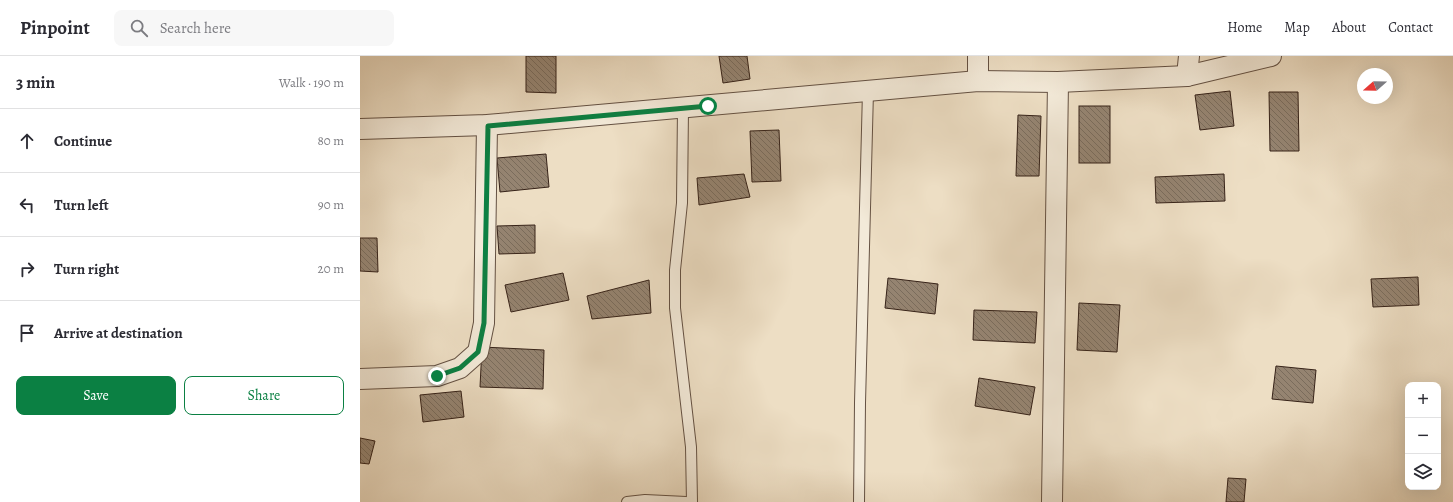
<!DOCTYPE html>
<meta charset="utf-8">
<style>
body{margin:0;font-family:Alegreya,serif;background:#f7f7f7;color:#2b2b33}
.controls{position:absolute;right:12px;bottom:12px;display:grid;overflow:hidden;border-radius:8px;box-shadow:0 4px 16px #0002}
.controls button{width:36px;height:36px;display:grid;place-items:center;padding:0;border:0;border-bottom:1px solid #e1e1e2;background:#fff;color:#2b2b33;font:20px sans-serif}
.compass{position:absolute;left:997px;top:12px;width:36px;height:36px;border-radius:50%;background:#fff;box-shadow:0 4px 16px #0002;rotate:250deg}
.stop{position:absolute;width:12px;height:12px;margin:-9px;border:3px solid #0b8043;border-radius:50%;background:#fff}
.stop.end{background:#0b8043;border-color:#fff;box-shadow:0 1px 4px #0008}
.list{margin:0;padding:0;list-style:none}
h2{display:flex;justify-content:space-between;align-items:center;height:52px;margin:0;padding:0 16px;font-size:17px}
h2 small{font-size:13px;font-weight:400;color:#7c7c81}
.list li{display:grid;grid-template-columns:26px 1fr auto;gap:12px;align-items:center;box-sizing:border-box;height:64px;padding:0 16px;border-top:1px solid #e1e1e2}
.list b{display:block;font-size:15px;white-space:nowrap}
.list em{font-size:13px;font-style:normal;color:#7c7c81}
.actions{display:flex;gap:8px;padding:12px 16px}
.actions a{flex:1;padding:9px 0;border:1px solid #0b8043;border-radius:8px;text-align:center;font-size:14px;color:#0b8043}
.actions .main{background:#0b8043;color:#fff}
.icon{flex:none;width:22px;height:22px;fill:none;stroke:currentColor;stroke-width:2;stroke-linecap:round;stroke-linejoin:round}
.map{position:relative;flex:none;width:1093px;height:446px;overflow:hidden}
header{display:flex;align-items:center;gap:24px;box-sizing:border-box;height:56px;padding:0 20px;background:#fff;border-bottom:1px solid #e1e1e2}
header strong{font-size:19px}
nav{display:flex;gap:22px;margin-inline-start:auto;font-size:14px}
.search{width:280px;height:36px;background:#f7f7f7;display:flex;align-items:center;gap:10px;box-sizing:border-box;padding:0 14px;border-radius:8px;color:#7c7c81;font-size:15px}
main{display:flex}
aside{flex:1;background:#fff}
.map>svg:first-child{display:block}
</style>
<header>
<strong>Pinpoint</strong>
<div class="search"><svg class="icon" aria-label="search" viewBox="0 0 24 24"><circle cx="10" cy="10" r="6"/><path d="M15 15l6 6"/></svg>Search here</div>
<nav><a>Home</a><a>Map</a><a>About</a><a>Contact</a></nav>
</header>
<main>
<aside>
<h2>3 min<small>Walk · 190 m</small></h2>
<ul class="list">
<li><svg class="icon" aria-label="ahead" viewBox="0 0 24 24"><path d="M12 20V5M6 11l6-6 6 6"/></svg><div><b>Continue</b></div><em>80 m</em></li>
<li><svg class="icon" aria-label="left" viewBox="0 0 24 24"><path d="M17 20v-9H6M10 6l-5 5 5 5"/></svg><div><b>Turn left</b></div><em>90 m</em></li>
<li><svg class="icon" aria-label="right" viewBox="0 0 24 24"><path d="M7 20v-9h11M14 6l5 5-5 5"/></svg><div><b>Turn right</b></div><em>20 m</em></li>
<li><svg class="icon" aria-label="arrive" viewBox="0 0 24 24"><path d="M6 21V4h12l-3 4 3 4H6"/></svg><div><b>Arrive at destination</b></div></li>
</ul>
<div class="actions"><a class="main">Save</a><a>Share</a></div>
</aside>
<div class="map">
<svg width="1093" height="446" viewBox="0 0 1093 446">
<defs>
<pattern id="building-back-hatch" width="6" height="6" patternUnits="userSpaceOnUse"><rect width="6" height="6" fill="#958471"/><path d="M-1 5l2 2M0 0l6 6M5-1l2 2" fill="none" stroke="#7a6c5c"/></pattern>
</defs>
<rect width="100%" height="100%" fill="#eddec4"/>
<filter id="stains"><feTurbulence type="fractalNoise" baseFrequency=".005" numOctaves="4"/><feColorMatrix values="0 0 0 0 .2 0 0 0 0 .09 0 0 0 0 .02 0 0 0 .5 -.17"/></filter>
<radialGradient id="worn" r=".72"><stop offset=".6" stop-color="#630" stop-opacity="0"/><stop offset="1" stop-color="#630" stop-opacity=".3"/></radialGradient>
<g fill="url(#building-back-hatch)" stroke="#362218">
<path d="M 166,0 L 196,0 L 196,37 L 166,36 Z"/>
<path d="M 359,0 L 387,0 L 390,23 L 363,27 Z"/>
<path d="M 870,35 L 874,70 L 840,74 L 835,39 Z"/>
<path d="M 909,36 L 938,36 L 939,95 L 910,95 Z"/>
<rect x="719" y="50" width="31" height="57"/>
<path d="M 658,59 L 681,60 L 679,120 L 656,120 Z"/>
<path d="M 419,74 L 421,125 L 392,126 L 390,75 Z"/>
<path d="M 186,98 L 189,131 L 140,136 L 137,102 Z"/>
<path d="M 384,118 L 390,141 L 339,149 L 337,122 Z"/>
<path d="M 864,118 L 865,145 L 796,147 L 795,121 Z"/>
<path d="M 175,169 L 175,197 L 139,198 L 137,170 Z"/>
<path d="M 0,182 L 17,182 L 18,216 L 0,215 Z"/>
<path d="M 203,217 L 209,244 L 151,256 L 145,229 Z"/>
<path d="M 1058,221 L 1059,249 L 1013,251 L 1011,223 Z"/>
<path d="M 528,222 L 578,228 L 575,258 L 525,252 Z"/>
<path d="M 289,224 L 291,257 L 232,263 L 227,240 Z"/>
<path d="M 719,247 L 760,249 L 757,296 L 717,294 Z"/>
<path d="M 614,254 L 677,256 L 675,287 L 613,284 Z"/>
<path d="M 122,291 L 184,294 L 183,333 L 120,331 Z"/>
<path d="M 916,310 L 956,314 L 953,347 L 912,343 Z"/>
<path d="M 619,322 L 675,331 L 670,359 L 615,350 Z"/>
<path d="M 101,335 L 104,361 L 63,366 L 60,339 Z"/>
<path d="M 0,382 L 15,385 L 9,408 L 0,407 Z"/>
<path d="M 868,422 L 886,423 L 884,446 L 866,446 Z"/>
</g>
<g fill="none" stroke-linecap="round" stroke-linejoin="round">
<g stroke="#645143" stroke-width="12">
<g id="lane">
<path d="M 323,52 L 322,147 L 315,214 L 315,252 L 331,391 L 332,446"/>
<path d="M 267,446 L 285,444 L 326,446"/>
<path d="M 499,446 L 500,347 L 508,35"/>
</g>
</g>
<g stroke="#645143" stroke-width="22">
<g id="street">
<path d="M 827,20 L 829,0"/>
<path d="M 618,25 L 618,0"/>
<path d="M 0,73 L 127,69 L 618,25 L 698,26 L 827,20 L 911,0"/>
<path d="M 0,323 L 77,320 L 100,312 L 118,296 L 124,267 L 127,69"/>
<path d="M 692,446 L 698,26"/>
</g>
</g>
<use href="#lane" stroke="#f3ead9" stroke-width="10"/>
<use href="#street" stroke="#f3ead9" stroke-width="20"/>
</g>
<g fill="none" stroke-linecap="round" stroke-linejoin="round">
<path stroke="#0b8043" stroke-width="5" d="M 77,320 L 100,312 L 118,296 L 124,267 L 128,70 L 348,50"/>
</g>
<rect width="100%" height="100%" filter="url(#stains)"/>
<rect width="100%" height="100%" fill="url(#worn)"/>
</svg>
<div class="controls">
<button>+</button>
<button>−</button>
<button><svg class="icon" aria-label="layers" viewBox="0 0 24 24"><path d="M12 4l9 5-9 5-9-5zM3 14l9 5 9-5"/></svg></button>
</div>
<svg class="compass" viewBox="-18 -18 36 36"><path d="M0-13l5 13h-10z" fill="#e53935"/><path d="M0 13l5-13h-10z" fill="#7c7c81"/></svg>
<div class="stop" style="left:348px;top:50px"></div>
<div class="stop end" style="left:77px;top:320px"></div>
</div>
</main>
